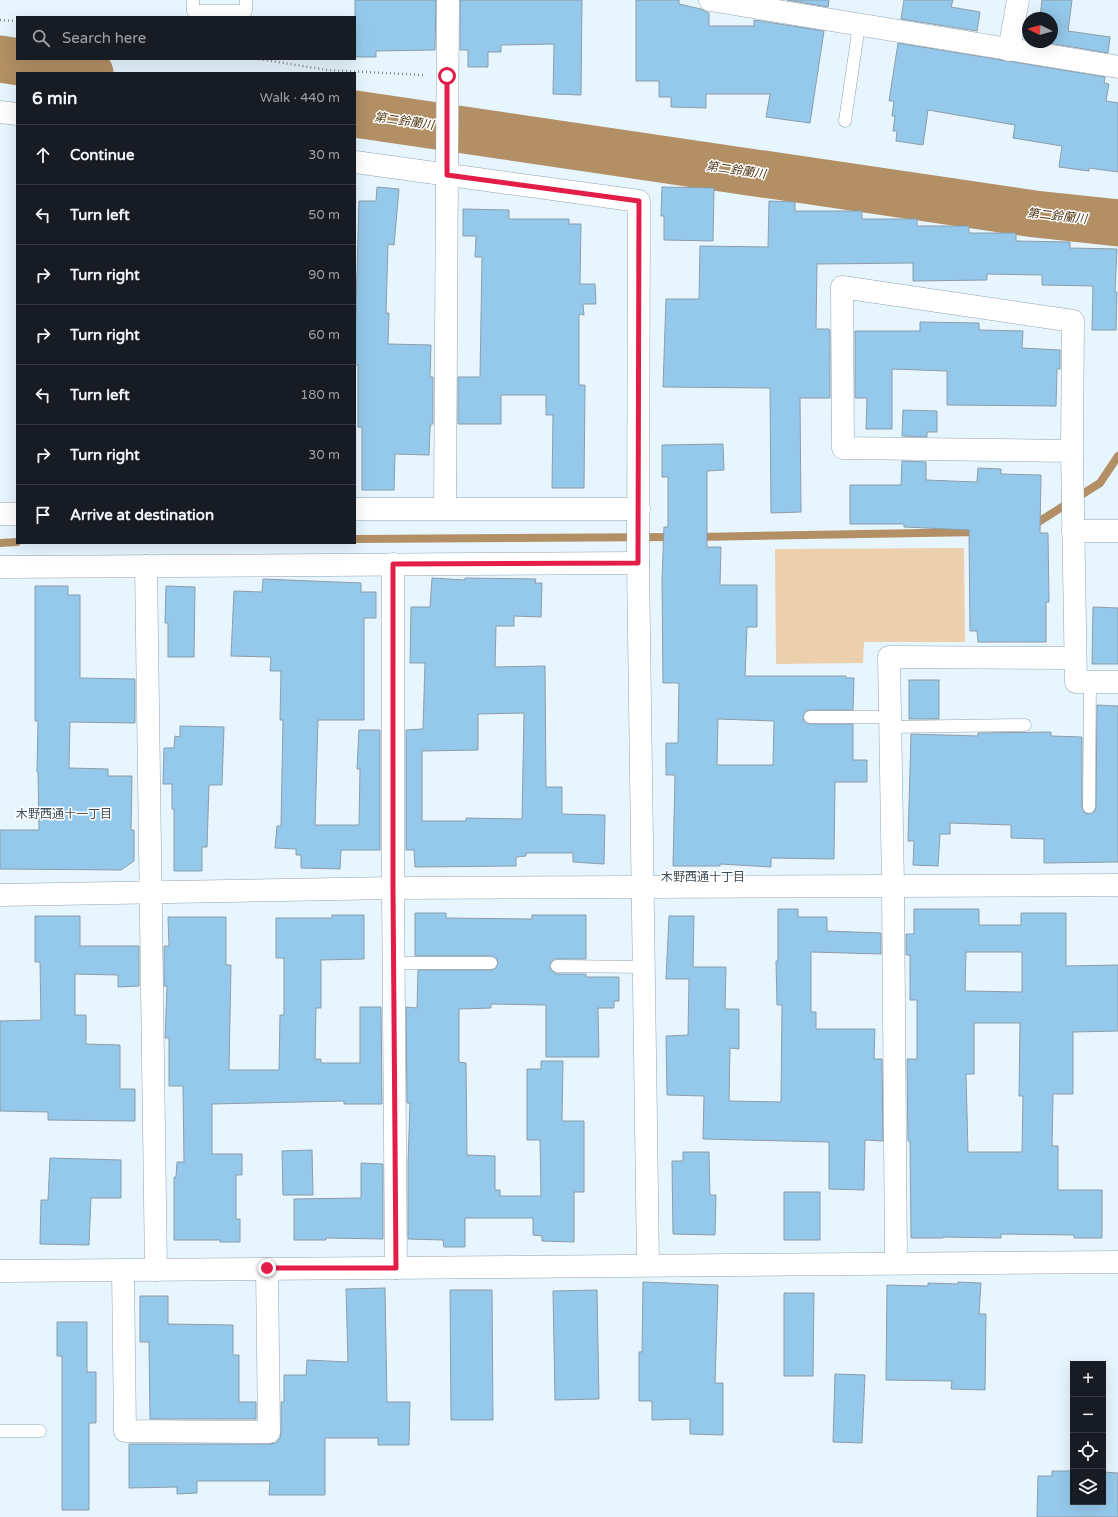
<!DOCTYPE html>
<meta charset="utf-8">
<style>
body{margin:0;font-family:"Varela Round","Noto Sans JP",sans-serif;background:#242831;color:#f1f3f6}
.controls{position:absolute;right:12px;bottom:12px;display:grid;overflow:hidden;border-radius:0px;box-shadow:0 4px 16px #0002}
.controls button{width:36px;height:36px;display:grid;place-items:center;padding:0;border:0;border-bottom:1px solid #363941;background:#171b24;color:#f1f3f6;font:20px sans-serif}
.compass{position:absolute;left:1022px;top:12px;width:36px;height:36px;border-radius:50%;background:#171b24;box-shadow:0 4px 16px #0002;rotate:275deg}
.stop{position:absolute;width:12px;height:12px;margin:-9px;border:3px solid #e11d48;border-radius:50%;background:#fff}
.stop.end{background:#e11d48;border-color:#fff;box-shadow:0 1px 4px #0008}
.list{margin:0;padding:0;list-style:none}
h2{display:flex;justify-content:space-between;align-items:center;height:52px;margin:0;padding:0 16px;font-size:17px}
h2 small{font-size:13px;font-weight:400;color:#9ea1a6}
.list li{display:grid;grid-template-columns:26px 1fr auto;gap:12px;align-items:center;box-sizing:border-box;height:60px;padding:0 16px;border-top:1px solid #363941}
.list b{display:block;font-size:15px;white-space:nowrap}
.list em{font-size:13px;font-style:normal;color:#9ea1a6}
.icon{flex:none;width:22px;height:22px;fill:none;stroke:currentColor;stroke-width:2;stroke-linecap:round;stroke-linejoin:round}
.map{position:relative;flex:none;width:1118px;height:1517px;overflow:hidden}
.search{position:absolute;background:#171b24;box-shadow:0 4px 16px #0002;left:16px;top:16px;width:340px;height:44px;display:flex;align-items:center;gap:10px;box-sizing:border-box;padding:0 14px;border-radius:0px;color:#9ea1a6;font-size:15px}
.panel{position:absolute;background:#171b24;box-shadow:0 4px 16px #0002;left:16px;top:72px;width:340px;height:472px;border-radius:0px}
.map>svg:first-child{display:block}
</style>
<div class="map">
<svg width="1118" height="1517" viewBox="0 0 1118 1517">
<rect width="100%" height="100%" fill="#e7f5ff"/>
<path fill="#eccfac" d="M 964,548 L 965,642 L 864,642 L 863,663 L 776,664 L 775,549 Z"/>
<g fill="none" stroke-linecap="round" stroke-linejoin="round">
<g stroke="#b28f64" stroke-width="8">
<path d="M 1032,526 L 1100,483 L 1118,456"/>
<path d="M 698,537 L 980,532"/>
<path d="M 355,539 L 674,537"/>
<path d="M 0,543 L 17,542"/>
</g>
<g stroke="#b28f64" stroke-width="47">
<path d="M 0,59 L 90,73"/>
<path d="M 355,114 L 1035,214 L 1118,223"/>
</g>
</g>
<g fill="#95c9eb" stroke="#8c9da8" fill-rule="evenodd">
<path d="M 355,0 L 436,0 L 435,50 L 376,51 L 376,57 L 355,57 Z"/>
<path d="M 460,0 L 582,0 L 581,95 L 553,94 L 554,44 L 501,45 L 501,52 L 488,52 L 488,67 L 468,67 L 468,50 L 460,50 Z"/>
<path d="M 636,0 L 679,0 L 679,4 L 701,9 L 709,13 L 709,26 L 754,26 L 754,20 L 824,31 L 810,123 L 766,117 L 770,94 L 706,94 L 706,108 L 671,107 L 671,97 L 659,97 L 659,81 L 636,81 Z"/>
<path d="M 787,0 L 829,0 L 828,7 Z"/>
<path d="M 904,0 L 953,0 L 951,7 L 980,12 L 977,31 L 901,19 Z"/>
<path d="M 1042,0 L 1072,0 L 1068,31 L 1110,37 L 1108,53 L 1043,42 L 1052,42 L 1052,18 L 1040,18 Z"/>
<path d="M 898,43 L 1105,77 L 1104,83 L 1109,84 L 1106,101 L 1118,103 L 1118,172 L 1089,168 L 1089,171 L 1059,167 L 1062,146 L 1013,138 L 1015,125 L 928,110 L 923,145 L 896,141 L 897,131 L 893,131 L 895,116 L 892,116 L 894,101 L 889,101 Z"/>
<path d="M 377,187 L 399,189 L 394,245 L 388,244 L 386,313 L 389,313 L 388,344 L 431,345 L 430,377 L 433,377 L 433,424 L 431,424 L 430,429 L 429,455 L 395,454 L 394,490 L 362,490 L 362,427 L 358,427 L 358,365 L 355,365 L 355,343 L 359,201 L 376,201 Z"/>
<path d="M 662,187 L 714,188 L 713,241 L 664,240 L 664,216 L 661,216 Z"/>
<path d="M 769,201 L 795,202 L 795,211 L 862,211 L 862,219 L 917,219 L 917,226 L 969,226 L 969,233 L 1016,233 L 1016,241 L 1070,242 L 1070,248 L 1117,249 L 1115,292 L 1117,292 L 1116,330 L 1092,330 L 1093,286 L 1042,285 L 1042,275 L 987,274 L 987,280 L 913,281 L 913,263 L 817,264 L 816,329 L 829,329 L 830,331 L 830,398 L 800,398 L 801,512 L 771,513 L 770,388 L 663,387 L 666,299 L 699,299 L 700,246 L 768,247 Z"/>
<path d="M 463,209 L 509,210 L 509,219 L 569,219 L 569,224 L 581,224 L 580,284 L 595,284 L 596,304 L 583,304 L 584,315 L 579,314 L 579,385 L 585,385 L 584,488 L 552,488 L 553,415 L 546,415 L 546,395 L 501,395 L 501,424 L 458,424 L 458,377 L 480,377 L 482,257 L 475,257 L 476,236 L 463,236 Z"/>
<path d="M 920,322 L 979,323 L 979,330 L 1023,331 L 1022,348 L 1060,350 L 1060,369 L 1057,369 L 1056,406 L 947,405 L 947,371 L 892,369 L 892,429 L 866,429 L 867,398 L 855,398 L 855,331 L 920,331 Z"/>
<path d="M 903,410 L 937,411 L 937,432 L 927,432 L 927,437 L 902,436 Z"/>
<path d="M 723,444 L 724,470 L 707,471 L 707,547 L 721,547 L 720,585 L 757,585 L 757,627 L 747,627 L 745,676 L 846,676 L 846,678 L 854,678 L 853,710 L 810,710 L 806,711 L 803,717 L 804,721 L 810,724 L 853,724 L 853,760 L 867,760 L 867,782 L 835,782 L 834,859 L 771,858 L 771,867 L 720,864 L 720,866 L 673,866 L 675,775 L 666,775 L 666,743 L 678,743 L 679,683 L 663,683 L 662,580 L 664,527 L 668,527 L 668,477 L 662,477 L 662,445 ZM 718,719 L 774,721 L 773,765 L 717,765 Z"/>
<path d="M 902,461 L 926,462 L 926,480 L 977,482 L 978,468 L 1001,469 L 1001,474 L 1041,475 L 1040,533 L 1048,533 L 1049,602 L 1046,602 L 1046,642 L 978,642 L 977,631 L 970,631 L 969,530 L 904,527 L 904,524 L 850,524 L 850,485 L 901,485 Z"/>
<path d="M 432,578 L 465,580 L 465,578 L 536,579 L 535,583 L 542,583 L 541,617 L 514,616 L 514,626 L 496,626 L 495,667 L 545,666 L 546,787 L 562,787 L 562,814 L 605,815 L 604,864 L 573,862 L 573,853 L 526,853 L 526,856 L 516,857 L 516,866 L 415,867 L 414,850 L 406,850 L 406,730 L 423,729 L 425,663 L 410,663 L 411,607 L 430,607 ZM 524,713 L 522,819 L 466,818 L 466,821 L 422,821 L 422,751 L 478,750 L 478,714 Z"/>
<path d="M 263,579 L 361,583 L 361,592 L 376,592 L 376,618 L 364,618 L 364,720 L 318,720 L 315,825 L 359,825 L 360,769 L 357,769 L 359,730 L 380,730 L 380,850 L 341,850 L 340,869 L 301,868 L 301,855 L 296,855 L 296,849 L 275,848 L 277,826 L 281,826 L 283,720 L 280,720 L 281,671 L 270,671 L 271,657 L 231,656 L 234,591 L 262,592 Z"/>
<path d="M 35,586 L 68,586 L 68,595 L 80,595 L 80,678 L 135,679 L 135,723 L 70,722 L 69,768 L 108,769 L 108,776 L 132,776 L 131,830 L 134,830 L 134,861 L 121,870 L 0,869 L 0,830 L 39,830 L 38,772 L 37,772 L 38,721 L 35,721 Z"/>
<path d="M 166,586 L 195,587 L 194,657 L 168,657 L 168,623 L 165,623 Z"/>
<path d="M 1093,607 L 1118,608 L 1118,664 L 1092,664 Z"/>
<rect x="909" y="680" width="30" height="39"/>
<path d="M 1097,705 L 1118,706 L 1118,862 L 1044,863 L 1044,839 L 1011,838 L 1011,825 L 950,823 L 950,834 L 940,834 L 938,866 L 913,865 L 914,841 L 908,841 L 911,734 L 978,736 L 978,733 L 1051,732 L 1051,736 L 1082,737 L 1082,807 L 1085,813 L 1089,814 L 1095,811 L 1096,807 Z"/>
<path d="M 180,726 L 224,727 L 222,785 L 209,785 L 207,847 L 202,847 L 202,871 L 174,871 L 174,809 L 172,809 L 172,784 L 163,784 L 164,748 L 174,748 L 175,736 L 180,737 Z"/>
<path d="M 778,909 L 798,909 L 798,917 L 827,917 L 827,931 L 881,933 L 881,954 L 811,952 L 811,1012 L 816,1012 L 816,1029 L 875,1029 L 874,1059 L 882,1059 L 883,1141 L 865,1140 L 864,1190 L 829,1189 L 829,1142 L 703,1139 L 704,1096 L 667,1095 L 666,1036 L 688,1035 L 689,979 L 666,979 L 669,916 L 694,916 L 693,967 L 726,967 L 725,1009 L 739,1009 L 739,1049 L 730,1048 L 729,1101 L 781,1102 L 782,1005 L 777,1005 L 776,961 L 778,961 Z"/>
<path d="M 914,909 L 979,909 L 979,925 L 1021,925 L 1021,913 L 1066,913 L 1066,966 L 1118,965 L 1118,1031 L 1073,1032 L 1073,1094 L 1053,1094 L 1052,1146 L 1058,1146 L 1058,1190 L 1102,1190 L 1102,1238 L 1074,1238 L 1074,1235 L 1001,1234 L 1001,1238 L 943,1237 L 943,1238 L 911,1238 L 910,1141 L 908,1141 L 907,1059 L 917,1059 L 917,1000 L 910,1000 L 910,955 L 906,955 L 906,934 L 914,934 ZM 966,952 L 1022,952 L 1022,992 L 965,991 ZM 974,1023 L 1020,1023 L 1019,1096 L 1023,1096 L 1022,1152 L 968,1152 L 966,1074 L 974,1074 Z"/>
<path d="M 415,913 L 446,913 L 446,918 L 532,919 L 532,915 L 586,915 L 586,959 L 554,959 L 550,963 L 550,969 L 557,974 L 586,974 L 586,977 L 619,977 L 619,1001 L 614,1001 L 614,1008 L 598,1008 L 599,1057 L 546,1057 L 546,1005 L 491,1004 L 491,1008 L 459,1009 L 459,1062 L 466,1063 L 467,1155 L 495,1156 L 495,1190 L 500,1190 L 500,1196 L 541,1196 L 540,1140 L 527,1140 L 527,1069 L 541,1069 L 541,1061 L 563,1061 L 562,1119 L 563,1121 L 584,1121 L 584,1192 L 574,1192 L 574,1242 L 542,1241 L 542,1236 L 533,1235 L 533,1218 L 465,1218 L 465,1247 L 444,1247 L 443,1240 L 408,1239 L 408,1164 L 410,1103 L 407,1103 L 406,1007 L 417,1008 L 418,970 L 491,970 L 495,969 L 498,963 L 497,959 L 491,956 L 415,956 Z"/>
<path d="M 332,915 L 364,915 L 364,959 L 321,960 L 321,1008 L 316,1008 L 315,1059 L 321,1059 L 321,1063 L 360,1063 L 360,1007 L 381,1007 L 382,1104 L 344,1104 L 344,1101 L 212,1104 L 212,1154 L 242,1154 L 242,1175 L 236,1175 L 236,1219 L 240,1219 L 240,1242 L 220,1242 L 220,1240 L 174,1240 L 174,1177 L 176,1177 L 177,1162 L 184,1162 L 183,1086 L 169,1086 L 169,1038 L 165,1038 L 167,986 L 164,986 L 164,946 L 169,946 L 168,917 L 226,917 L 226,965 L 231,965 L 229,1070 L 279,1070 L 280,1015 L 284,1015 L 284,958 L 276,958 L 276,918 L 332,918 Z"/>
<path d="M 35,916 L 80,916 L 80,946 L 139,946 L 139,986 L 118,987 L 118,975 L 75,974 L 75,1015 L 86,1015 L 86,1044 L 120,1045 L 120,1089 L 135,1089 L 135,1121 L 48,1120 L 48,1112 L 0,1111 L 0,1021 L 41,1020 L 40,962 L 35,962 Z"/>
<path d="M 312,1150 L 313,1195 L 283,1195 L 282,1151 Z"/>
<path d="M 683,1152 L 709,1152 L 710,1195 L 716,1195 L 715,1235 L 673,1234 L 672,1161 L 683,1161 Z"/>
<path d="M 50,1158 L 121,1160 L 121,1198 L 91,1198 L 89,1245 L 40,1244 L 41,1200 L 48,1200 Z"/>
<path d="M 361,1163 L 383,1164 L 383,1239 L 326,1238 L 326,1240 L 294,1240 L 294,1199 L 361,1198 Z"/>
<rect x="784" y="1192" width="36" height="48"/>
<path d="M 643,1282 L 718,1285 L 715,1383 L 723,1383 L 723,1435 L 690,1434 L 690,1419 L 652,1420 L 652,1401 L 639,1401 L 639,1352 L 642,1352 Z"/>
<path d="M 958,1282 L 981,1283 L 979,1314 L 986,1314 L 985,1390 L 951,1389 L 952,1381 L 886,1380 L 887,1285 L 928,1286 L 928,1283 L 958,1284 Z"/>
<path d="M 385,1288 L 387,1402 L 410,1402 L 409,1445 L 378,1445 L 378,1438 L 325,1438 L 325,1495 L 269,1495 L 270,1481 L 197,1481 L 197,1493 L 177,1494 L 177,1487 L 129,1488 L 129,1444 L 269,1444 L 276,1443 L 280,1438 L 281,1432 L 281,1402 L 284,1402 L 284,1375 L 306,1375 L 307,1360 L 348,1362 L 346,1289 Z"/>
<path d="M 450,1290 L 492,1290 L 493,1420 L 451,1420 Z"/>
<path d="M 597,1290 L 599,1399 L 555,1400 L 553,1291 Z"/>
<path d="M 784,1293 L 814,1293 L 813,1376 L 784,1376 Z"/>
<path d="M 140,1296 L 168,1296 L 168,1324 L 233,1325 L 233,1355 L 239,1355 L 239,1402 L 256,1402 L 256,1419 L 150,1419 L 149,1342 L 140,1342 Z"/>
<path d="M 57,1322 L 87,1322 L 87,1372 L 96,1372 L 96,1423 L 89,1423 L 89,1510 L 62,1510 L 62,1356 L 57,1356 Z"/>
<path d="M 835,1374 L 865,1375 L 862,1443 L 833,1442 Z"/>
<path d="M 1052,1471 L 1073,1471 L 1073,1502 L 1103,1502 L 1103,1472 L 1118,1473 L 1118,1517 L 1037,1517 L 1038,1476 L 1052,1476 Z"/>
</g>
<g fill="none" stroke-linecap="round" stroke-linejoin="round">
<g stroke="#94a4b0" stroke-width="13">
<g id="lane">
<path d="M 193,0 L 193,11 L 246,11 L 246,0"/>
<path d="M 845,121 L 859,25"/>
<path d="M 810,717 L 890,717"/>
<path d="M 890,727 L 1025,725"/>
<path d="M 1089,807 L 1090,682"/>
<path d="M 393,963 L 491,963"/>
<path d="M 557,966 L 643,967"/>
<path d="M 0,1431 L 40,1431"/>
</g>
</g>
<g stroke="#94a4b0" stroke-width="23">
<g id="street">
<path d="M 710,0 L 1118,67"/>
<path d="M 1009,50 L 1018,0"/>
<path d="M 0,112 L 17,114"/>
<path d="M 355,162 L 639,201 L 638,563 L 648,1264"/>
<path d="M 1072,451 L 843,448 L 842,287 L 1073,321 L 1072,451 L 1076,682 L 1118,682"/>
<path d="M 445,507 L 448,0"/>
<path d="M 355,509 L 639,509"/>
<path d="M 0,514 L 17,514"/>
<path d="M 1073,531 L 1118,531"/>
<path d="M 393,564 L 393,888 L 396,1268"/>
<path d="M 146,566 L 156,1270"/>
<path d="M 0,567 L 638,563"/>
<path d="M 0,895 L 393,888 L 1118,885"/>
<path d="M 896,1263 L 893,887 L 889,657 L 1075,658"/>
<path d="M 0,1271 L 1118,1262"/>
<path d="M 123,1271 L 125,1431 L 269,1432 L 267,1269"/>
</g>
</g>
<g stroke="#808a91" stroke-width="2.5" stroke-dasharray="1 3" stroke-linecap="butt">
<path d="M 0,20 L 17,21"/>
<path d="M 259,59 L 327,70 L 424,75"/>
</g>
<use href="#lane" stroke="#fff" stroke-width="12"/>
<use href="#street" stroke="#fff" stroke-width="22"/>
</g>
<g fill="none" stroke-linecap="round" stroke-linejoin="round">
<path stroke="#e11d48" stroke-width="5" d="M 267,1268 L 396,1268 L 393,888 L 393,564 L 638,563 L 639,201 L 447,175 L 447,76"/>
</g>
<g text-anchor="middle" stroke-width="3" stroke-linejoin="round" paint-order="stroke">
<g font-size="12" font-style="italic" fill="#503613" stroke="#fff">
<text transform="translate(404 121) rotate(8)" y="4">第二鈴蘭川</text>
<text transform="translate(736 170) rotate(8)" y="4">第二鈴蘭川</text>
<text transform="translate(1057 216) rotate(6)" y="4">第二鈴蘭川</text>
</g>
<g font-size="12" fill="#3d4c56" stroke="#fff">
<text x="64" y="818">木野西通十一丁目</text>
<text x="703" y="881">木野西通十丁目</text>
</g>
</g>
</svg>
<div class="controls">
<button>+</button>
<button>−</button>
<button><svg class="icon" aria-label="locate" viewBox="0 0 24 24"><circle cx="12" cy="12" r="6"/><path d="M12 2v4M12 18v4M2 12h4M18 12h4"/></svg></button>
<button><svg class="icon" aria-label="layers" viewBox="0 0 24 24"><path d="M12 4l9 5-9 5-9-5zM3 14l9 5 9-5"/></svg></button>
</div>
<svg class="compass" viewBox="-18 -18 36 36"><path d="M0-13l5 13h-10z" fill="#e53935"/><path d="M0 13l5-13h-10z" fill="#9ea1a6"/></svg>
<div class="stop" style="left:447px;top:76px"></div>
<div class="stop end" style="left:267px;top:1268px"></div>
<div class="search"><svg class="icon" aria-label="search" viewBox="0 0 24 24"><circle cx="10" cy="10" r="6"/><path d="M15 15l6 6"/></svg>Search here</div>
<section class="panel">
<h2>6 min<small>Walk · 440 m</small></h2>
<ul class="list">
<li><svg class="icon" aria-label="ahead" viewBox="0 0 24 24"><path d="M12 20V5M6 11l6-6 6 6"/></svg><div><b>Continue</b></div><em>30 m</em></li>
<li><svg class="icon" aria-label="left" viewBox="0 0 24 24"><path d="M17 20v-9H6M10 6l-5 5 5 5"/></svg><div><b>Turn left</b></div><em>50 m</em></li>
<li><svg class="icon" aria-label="right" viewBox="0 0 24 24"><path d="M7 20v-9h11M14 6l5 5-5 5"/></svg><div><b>Turn right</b></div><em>90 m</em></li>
<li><svg class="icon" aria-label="right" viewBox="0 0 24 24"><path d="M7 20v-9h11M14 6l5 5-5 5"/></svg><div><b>Turn right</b></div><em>60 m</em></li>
<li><svg class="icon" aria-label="left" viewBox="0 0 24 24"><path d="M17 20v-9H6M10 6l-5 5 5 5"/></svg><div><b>Turn left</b></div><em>180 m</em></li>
<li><svg class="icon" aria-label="right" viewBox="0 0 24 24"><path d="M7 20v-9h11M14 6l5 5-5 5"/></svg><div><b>Turn right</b></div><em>30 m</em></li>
<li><svg class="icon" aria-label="arrive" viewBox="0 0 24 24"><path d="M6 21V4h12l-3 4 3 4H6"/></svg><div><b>Arrive at destination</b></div></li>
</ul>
</section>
</div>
